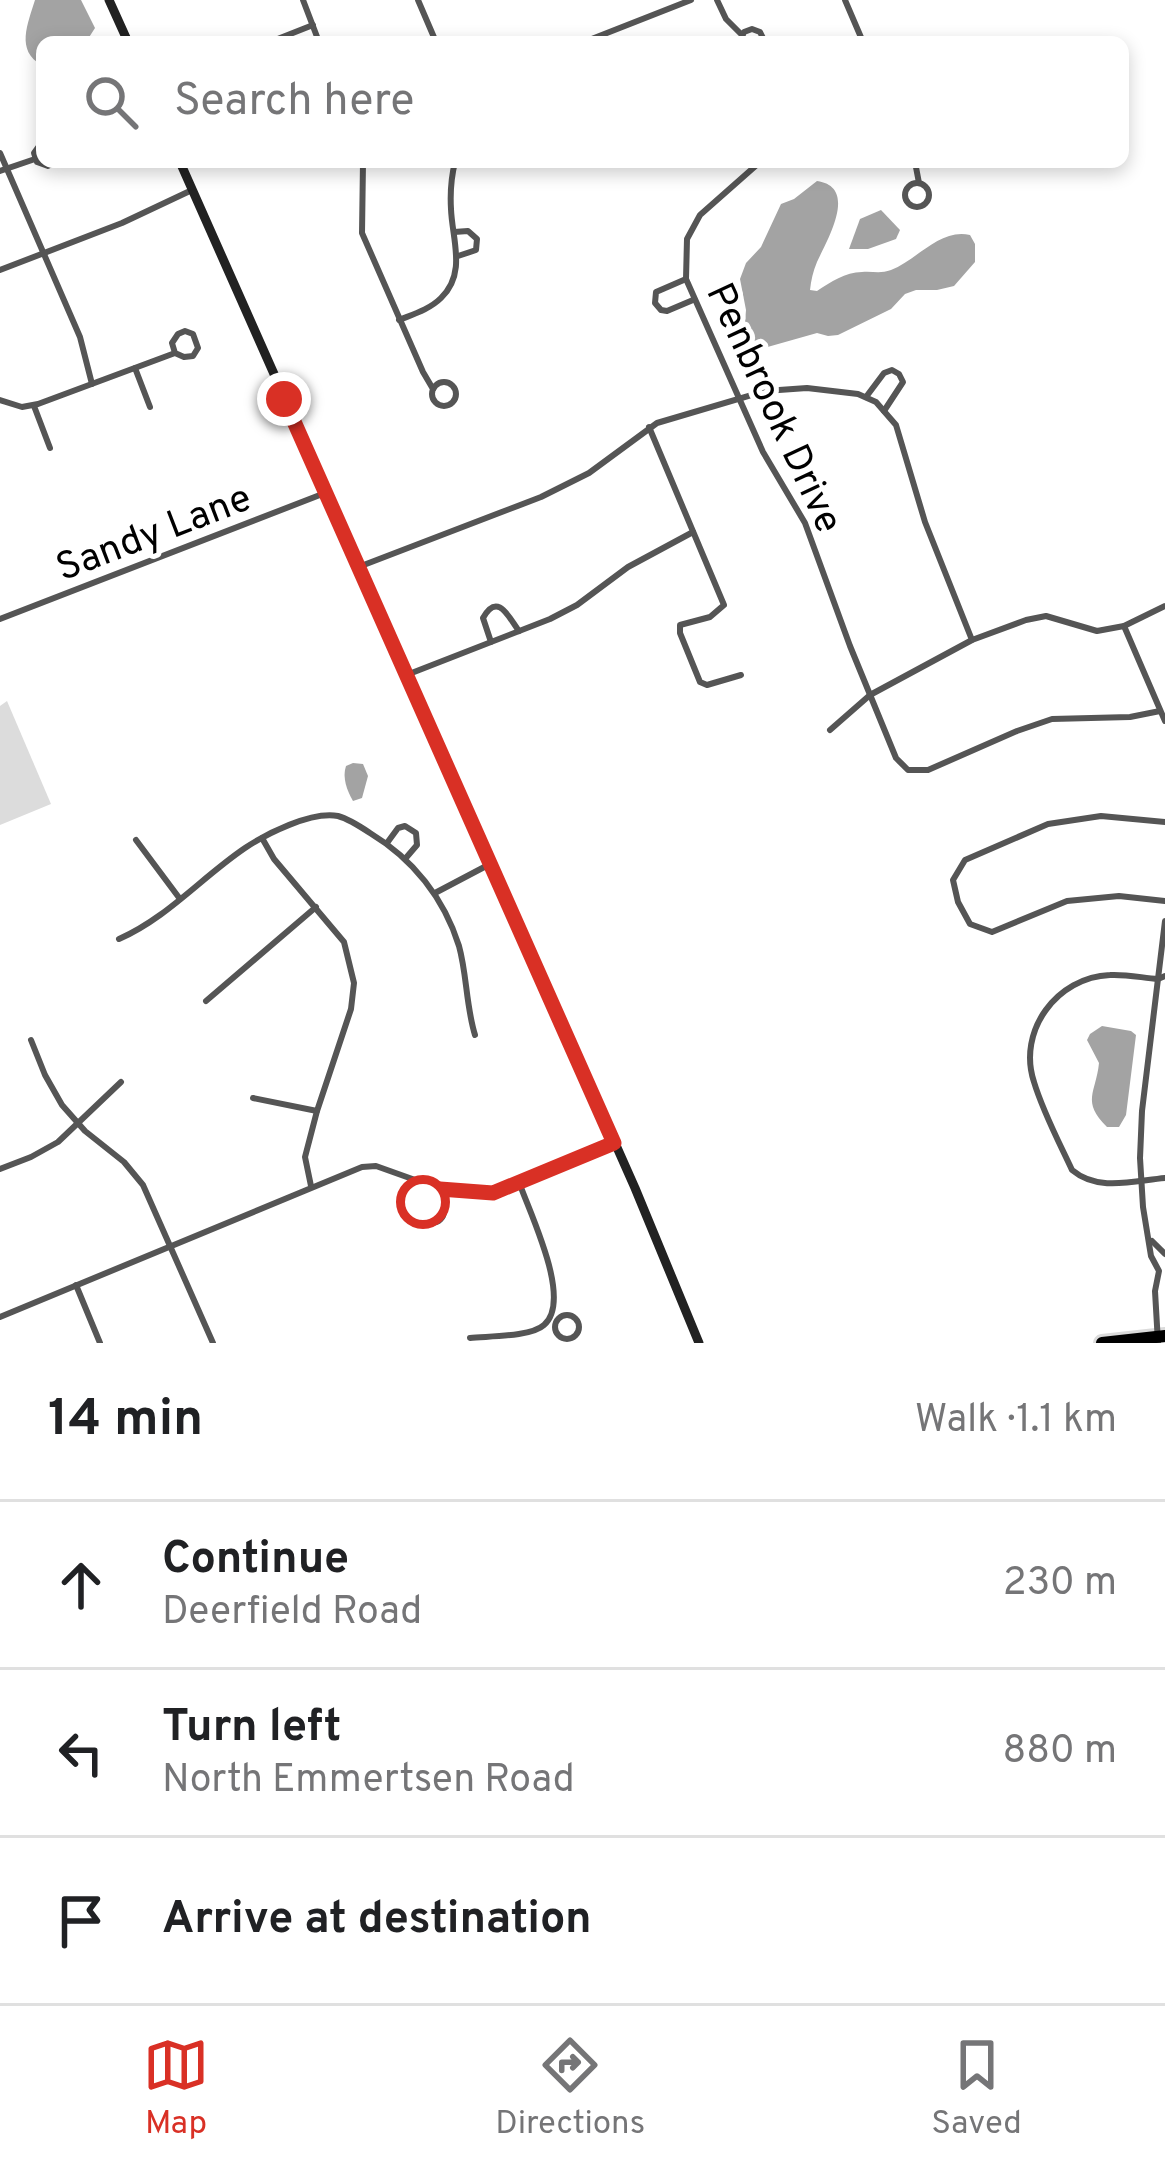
<!DOCTYPE html>
<meta charset="utf-8">
<style>
body{margin:0;font-family:Overpass,sans-serif;background:#f2f2f2;color:#202124}
.stop{position:absolute;width:36px;height:36px;margin:-27px;border:9px solid #d93025;border-radius:50%;background:#fff}
.stop.end{background:#d93025;border-color:#fff;box-shadow:0 3px 12px #0008}
.list{margin:0;padding:0;list-style:none}
h2{display:flex;justify-content:space-between;align-items:center;height:156px;margin:0;padding:0 48px;font-size:51px}
h2 small{font-size:39px;font-weight:400;color:#757577}
.list li{display:grid;grid-template-columns:78px 1fr auto;gap:36px;align-items:center;box-sizing:border-box;height:168px;padding:0 48px;border-top:3px solid #e0e0e0}
.list b{display:block;font-size:45px;white-space:nowrap}
.list p{margin:0;font-size:39px;white-space:nowrap;color:#757577}
.list em{font-size:39px;font-style:normal;color:#757577}
.icon{flex:none;width:66px;height:66px;fill:none;stroke:currentColor;stroke-width:2;stroke-linecap:round;stroke-linejoin:round}
.map{position:relative;flex:none;width:1165px;height:1343px;overflow:hidden}
.search{position:absolute;background:#fff;box-shadow:0 6px 18px #0003;left:36px;right:36px;top:36px;height:132px;display:flex;align-items:center;gap:30px;box-sizing:border-box;padding:0 42px;border-radius:18px;color:#757577;font-size:45px}
.sheet{height:660px;background:#fff}
nav{display:flex;justify-content:space-around;align-items:center;box-sizing:border-box;height:168px;border-top:3px solid #e0e0e0;background:#fff;font-size:33px;color:#757577}
nav a{display:grid;justify-items:center;gap:6px}
nav .on{color:#d93025}
.map>svg:first-child{display:block}
</style>
<div class="map">
<svg width="1165" height="1343" viewBox="0 0 1165 1343">
<rect width="100%" height="100%" fill="#fff"/>
<path fill="#dcdcdc" d="M 7,701 L 51,804 L 0,825 L 0,706 Z"/>
<g fill="#a3a3a3">
<path d="M 35,0 L 81,0 L 95,28 L 86,42 L 42,42 L 42,65 C 15,51 28,23 35,0 Z"/>
<path d="M 817,181 C 859,187 827,240 817,262 C 813,271 811,281 810,290 L 817,291 C 831,282 845,272 862,272 C 873,271 880,274 891,270 C 917,260 940,228 970,235 L 975,244 L 975,262 L 954,286 L 937,290 L 916,290 L 905,294 L 891,309 L 838,335 L 828,336 L 817,333 L 764,348 L 756,344 L 745,323 L 746,310 L 740,279 L 746,263 L 761,247 L 781,204 L 794,199 Z"/>
<path d="M 881,210 L 900,230 L 896,239 L 868,249 L 849,249 L 860,219 Z"/>
<path d="M 353,763 L 363,764 L 368,776 L 362,798 L 353,801 C 347,791 342,777 346,766 Z"/>
<path d="M 1102,1026 L 1131,1031 L 1136,1035 L 1126,1115 L 1119,1127 L 1107,1127 C 1081,1101 1096,1093 1099,1063 L 1087,1040 L 1090,1034 Z"/>
</g>
<g fill="none" stroke-linecap="round" stroke-linejoin="round">
<g stroke="#dbdbdb" stroke-width="18">
<path id="primary" d="M 1102,1343 L 1165,1336"/>
</g>
<g stroke="#555" stroke-width="6">
<path d="M 303,0 L 319,42"/>
<path d="M 418,0 L 436,42"/>
<path d="M 717,0 L 726,19 L 742,35"/>
<path d="M 845,0 L 863,42"/>
<path d="M 270,42 L 313,25"/>
<path d="M 584,42 L 691,0"/>
<path d="M 740,42 L 744,32 L 752,29 L 760,32 L 765,42"/>
<path d="M 42,142 L 34,153 L 37,162 L 48,166 L 55,162"/>
<path d="M 0,153 L 80,337 L 92,384"/>
<path d="M 363,162 L 362,233 L 423,372 L 433,389"/>
<path d="M 760,162 L 700,215 L 687,239 L 686,279 L 763,452 L 805,523 L 850,646 L 896,758 L 908,770 L 928,770 L 1017,731 L 1052,719 L 1130,717 L 1160,711"/>
<path d="M 915,162 L 919,183"/>
<path d="M 0,171 L 35,159"/>
<circle cx="917" cy="195" r="12"/>
<path d="M 454,232 L 468,231 L 477,239 L 476,250 L 458,256"/>
<path d="M 0,270 L 122,223 L 192,190"/>
<path d="M 686,279 L 656,292 L 655,303 L 661,310 L 667,311 L 693,300"/>
<path d="M 399,320 C 414,314 430,309 441,298 C 467,273 452,239 451,209 C 450,192 451,178 455,162"/>
<path d="M 135,368 L 150,407"/>
<circle cx="444" cy="394" r="12"/>
<path d="M 866,397 L 884,373 L 892,370 L 899,374 L 903,382 L 884,411"/>
<path d="M 0,400 L 22,407 L 38,404 L 175,353 L 184,357 L 193,356 L 198,348 L 193,334 L 185,331 L 178,334 L 172,343 L 175,353"/>
<path d="M 34,406 L 50,448"/>
<path d="M 649,427 L 724,605 L 710,617 L 680,625 L 680,633 L 700,682 L 707,685 L 741,675"/>
<path d="M 361,566 L 541,497 L 589,473 L 657,423 L 765,391 L 807,388 L 858,394 L 876,402 L 896,425 L 925,522 L 972,640"/>
<path d="M 0,619 L 325,493"/>
<path d="M 1124,626 L 1165,721"/>
<path d="M 491,642 L 483,618 C 498,591 509,618 519,631"/>
<path d="M 409,674 L 550,619 L 577,605 L 628,567 L 693,532"/>
<path d="M 830,730 L 870,695 L 972,640 L 1026,620 L 1046,616 L 1097,631 L 1124,626 L 1165,606"/>
<path d="M 1165,822 L 1101,816 L 1048,824 L 965,860 L 953,880 L 958,902 L 970,924 L 992,932 L 1067,901 L 1119,896 L 1165,901"/>
<path d="M 262,838 L 274,859 L 344,942 L 354,983 L 351,1009 L 317,1111 L 305,1157 L 311,1186"/>
<path d="M 136,840 L 180,899"/>
<path d="M 387,843 L 398,828 L 405,826 L 416,833 L 417,845 L 405,859"/>
<path d="M 435,893 L 490,864"/>
<path d="M 119,939 C 167,918 202,877 245,848 C 266,834 311,811 338,816 C 349,819 361,827 370,833 C 413,859 444,898 459,946 C 467,975 466,1006 475,1035"/>
<path d="M 1165,976 L 1158,979 C 1143,978 1126,974 1110,975 C 1057,977 1017,1031 1034,1082 C 1043,1112 1059,1142 1072,1170 C 1098,1192 1133,1181 1165,1178"/>
<path d="M 206,1001 L 316,907"/>
<path d="M 31,1040 L 45,1075 L 62,1105 L 85,1131 L 124,1162 L 143,1185 L 213,1343"/>
<path d="M 253,1098 L 317,1111"/>
<path d="M 0,1169 L 31,1157 L 58,1142 L 121,1082"/>
<circle cx="432" cy="1211" r="12"/>
<path d="M 1152,1241 L 1165,1254"/>
<path d="M 76,1285 L 100,1343"/>
<circle cx="567" cy="1327" r="12"/>
<path d="M 0,1317 L 362,1167 L 376,1166 L 446,1191 L 493,1193 L 614,1143"/>
<path d="M 470,1338 C 488,1336 531,1337 544,1325 C 573,1300 530,1214 519,1182"/>
<path d="M 1158,1343 L 1155,1291 L 1159,1271 L 1151,1256 L 1143,1207 L 1140,1158 L 1142,1111 L 1165,921"/>
</g>
<g stroke="#222" stroke-width="9">
<path d="M 109,0 L 128,42"/>
<path d="M 180,162 L 635,1188 L 699,1343"/>
</g>
<use href="#primary" stroke="#000" stroke-width="12"/>
</g>
<g fill="none" stroke-linecap="round" stroke-linejoin="round">
<path stroke="#d93025" stroke-width="15" d="M 284,399 L 614,1143 L 493,1193 L 440,1189 L 437,1200 L 430,1198 L 423,1202"/>
</g>
<g text-anchor="middle" stroke-width="10" stroke-linejoin="round" paint-order="stroke">
<g font-size="39" fill="#000" stroke="#fff">
<text transform="translate(776 407) rotate(65)" y="14">Penbrook Drive</text>
<text transform="translate(153 531) rotate(-21)" y="14">Sandy Lane</text>
</g>
</g>
</svg>
<div class="stop" style="left:423px;top:1202px"></div>
<div class="stop end" style="left:284px;top:399px"></div>
<div class="search"><svg class="icon" aria-label="search" viewBox="0 0 24 24"><circle cx="10" cy="10" r="6"/><path d="M15 15l6 6"/></svg>Search here</div>
</div>
<section class="sheet">
<h2>14 min<small>Walk · 1.1 km</small></h2>
<ul class="list">
<li><svg class="icon" aria-label="ahead" viewBox="0 0 24 24"><path d="M12 20V5M6 11l6-6 6 6"/></svg><div><b>Continue</b><p>Deerfield Road</p></div><em>230 m</em></li>
<li><svg class="icon" aria-label="left" viewBox="0 0 24 24"><path d="M17 20v-9H6M10 6l-5 5 5 5"/></svg><div><b>Turn left</b><p>North Emmertsen Road</p></div><em>880 m</em></li>
<li><svg class="icon" aria-label="arrive" viewBox="0 0 24 24"><path d="M6 21V4h12l-3 4 3 4H6"/></svg><div><b>Arrive at destination</b></div></li>
</ul>
</section>
<nav>
<a class="on"><svg class="icon" aria-label="map" viewBox="0 0 24 24"><path d="M3 6l6-2 6 2 6-2v14l-6 2-6-2-6 2zM9 4v14M15 6v14"/></svg>Map</a>
<a><svg class="icon" aria-label="directions" viewBox="0 0 24 24"><path d="M12 3l9 9-9 9-9-9zM9 14v-3h6M13 9l2 2-2 2"/></svg>Directions</a>
<a><svg class="icon" aria-label="saved" viewBox="0 0 24 24"><path d="M7 4h10v16l-5-4-5 4z"/></svg>Saved</a>
</nav>
